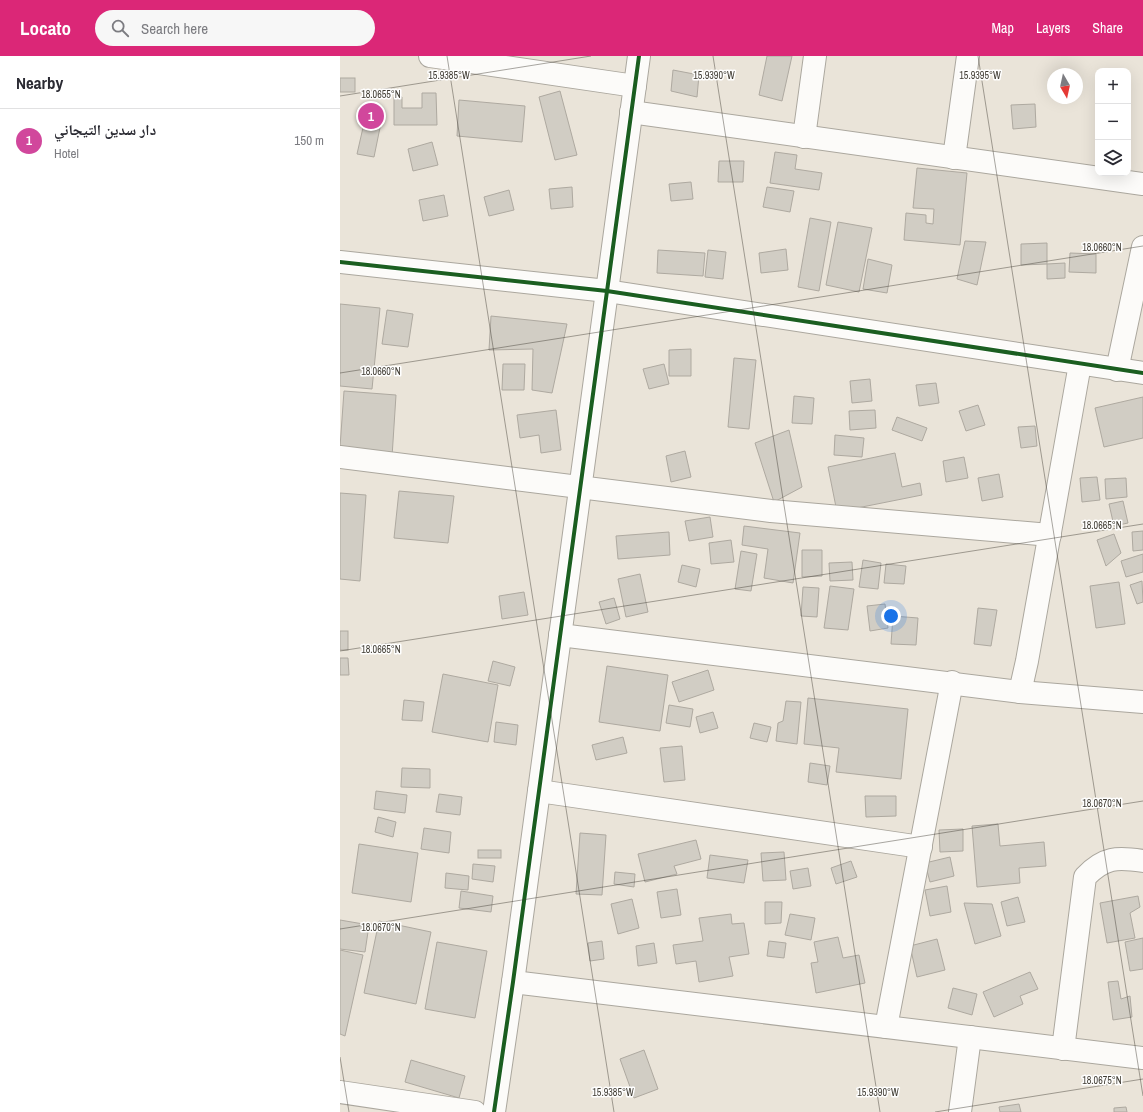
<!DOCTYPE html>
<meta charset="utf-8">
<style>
body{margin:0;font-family:"Archivo Narrow","Noto Naskh Arabic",sans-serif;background:#f7f7f7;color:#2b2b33}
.controls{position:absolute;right:12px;top:12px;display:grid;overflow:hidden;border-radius:8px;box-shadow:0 4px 16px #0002}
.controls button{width:36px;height:36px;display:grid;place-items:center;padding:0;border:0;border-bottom:1px solid #e1e1e2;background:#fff;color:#2b2b33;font:20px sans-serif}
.compass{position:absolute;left:707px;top:12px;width:36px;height:36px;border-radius:50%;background:#fff;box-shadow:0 4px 16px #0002;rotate:171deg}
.you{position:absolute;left:551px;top:560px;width:14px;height:14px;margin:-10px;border:3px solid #fff;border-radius:50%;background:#1a73e8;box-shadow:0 0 0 6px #1a73e833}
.badge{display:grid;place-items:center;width:26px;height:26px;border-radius:50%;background:#db2777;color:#fff;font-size:13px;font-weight:700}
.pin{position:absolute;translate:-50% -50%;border:2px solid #fff;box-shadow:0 1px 4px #0006}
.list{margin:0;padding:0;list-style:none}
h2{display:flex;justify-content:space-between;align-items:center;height:52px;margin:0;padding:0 16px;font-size:17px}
h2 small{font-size:13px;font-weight:400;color:#7c7c81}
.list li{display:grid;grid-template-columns:26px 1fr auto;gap:12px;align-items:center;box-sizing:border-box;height:64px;padding:0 16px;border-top:1px solid #e1e1e2}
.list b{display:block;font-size:15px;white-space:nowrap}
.list p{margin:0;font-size:13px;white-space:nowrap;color:#7c7c81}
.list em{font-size:13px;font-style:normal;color:#7c7c81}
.icon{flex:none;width:22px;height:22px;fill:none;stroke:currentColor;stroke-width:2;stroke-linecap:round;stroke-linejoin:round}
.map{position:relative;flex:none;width:803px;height:1056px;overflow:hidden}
header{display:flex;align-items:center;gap:24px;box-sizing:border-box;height:56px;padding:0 20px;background:#db2777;color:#fff}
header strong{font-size:19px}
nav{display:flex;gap:22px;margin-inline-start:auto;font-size:14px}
.search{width:280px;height:36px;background:#f7f7f7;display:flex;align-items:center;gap:10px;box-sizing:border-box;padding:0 14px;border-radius:22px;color:#7c7c81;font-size:15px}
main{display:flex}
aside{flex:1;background:#fff}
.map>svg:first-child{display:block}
</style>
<header>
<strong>Locato</strong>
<div class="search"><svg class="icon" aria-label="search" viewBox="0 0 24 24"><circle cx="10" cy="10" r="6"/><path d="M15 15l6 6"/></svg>Search here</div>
<nav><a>Map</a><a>Layers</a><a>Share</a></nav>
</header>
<main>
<aside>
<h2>Nearby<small></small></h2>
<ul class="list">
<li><span class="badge" style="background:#d1479c">1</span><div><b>دار سدين التيجاني</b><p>Hotel</p></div><em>150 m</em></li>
</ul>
</aside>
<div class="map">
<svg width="803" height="1056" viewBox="0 0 803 1056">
<rect width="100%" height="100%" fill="#eae4d9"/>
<g fill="#d1cdc4" stroke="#aea9a0">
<path d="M 427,0 L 452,0 L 442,45 L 419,39 Z"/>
<path d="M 333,14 L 359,19 L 357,41 L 331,35 Z"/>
<rect x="0" y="22" width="15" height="14"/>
<path d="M 220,35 L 237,99 L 215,104 L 199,41 Z"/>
<path d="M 82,37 L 96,37 L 97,69 L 54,69 L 54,41 L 62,41 L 62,52 L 82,52 Z"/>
<path d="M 119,44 L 185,50 L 182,86 L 117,80 Z"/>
<path d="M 695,48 L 696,71 L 673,73 L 671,49 Z"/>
<path d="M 27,54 L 43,57 L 34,101 L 17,98 Z"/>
<path d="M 92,86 L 98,109 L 73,115 L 68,93 Z"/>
<path d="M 435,96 L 457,99 L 455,113 L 482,117 L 479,134 L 430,127 Z"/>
<path d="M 379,105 L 404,105 L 403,126 L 378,126 Z"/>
<path d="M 577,112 L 627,117 L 620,189 L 564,184 L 566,157 L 586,159 L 586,167 L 593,168 L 594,153 L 573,152 Z"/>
<path d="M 351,126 L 353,143 L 331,145 L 329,128 Z"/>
<path d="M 232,131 L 233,151 L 211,153 L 209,133 Z"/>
<path d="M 427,131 L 454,135 L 450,156 L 423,151 Z"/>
<path d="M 169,134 L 174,154 L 149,160 L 144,141 Z"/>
<path d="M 104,139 L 108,160 L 83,165 L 79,144 Z"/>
<path d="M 470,162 L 491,166 L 479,235 L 458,231 Z"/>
<path d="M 498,166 L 532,172 L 519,236 L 486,229 Z"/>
<path d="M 625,185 L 646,186 L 637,229 L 617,223 Z"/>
<path d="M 707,187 L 707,208 L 681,209 L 681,188 Z"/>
<path d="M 446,193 L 448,214 L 421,217 L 419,197 Z"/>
<path d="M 318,194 L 365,197 L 363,220 L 317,217 Z"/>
<path d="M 368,194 L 386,196 L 383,223 L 365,221 Z"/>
<path d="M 730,197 L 756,198 L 756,217 L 729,216 Z"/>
<path d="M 528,203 L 552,209 L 547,237 L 523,233 Z"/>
<path d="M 725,207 L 725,222 L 707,223 L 707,208 Z"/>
<path d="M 0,248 L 40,252 L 32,333 L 0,330 Z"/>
<path d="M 47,254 L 73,258 L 68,291 L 42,288 Z"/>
<path d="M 151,260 L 227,268 L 212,337 L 192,334 L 193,293 L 149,294 Z"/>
<path d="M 351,293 L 351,320 L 329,320 L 329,294 Z"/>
<path d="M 394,302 L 416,304 L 409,373 L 388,371 Z"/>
<path d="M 163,308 L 185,308 L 184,334 L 162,334 Z"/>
<path d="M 324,308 L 329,328 L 309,333 L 303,313 Z"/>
<path d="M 530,323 L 532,345 L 512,347 L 510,325 Z"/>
<path d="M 596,327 L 599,347 L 579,350 L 576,329 Z"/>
<path d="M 4,335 L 56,339 L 52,401 L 0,391 Z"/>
<path d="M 454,340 L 474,342 L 472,368 L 452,367 Z"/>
<path d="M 803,341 L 803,382 L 764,391 L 755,352 Z"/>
<path d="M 638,349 L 645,369 L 626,375 L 619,355 Z"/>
<path d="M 216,354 L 221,394 L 201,397 L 199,379 L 180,382 L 177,359 Z"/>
<path d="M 535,354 L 536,372 L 510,374 L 509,355 Z"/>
<path d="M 557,361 L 587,372 L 582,385 L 552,374 Z"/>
<path d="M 695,370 L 697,390 L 681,392 L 678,371 Z"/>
<path d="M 449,374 L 462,431 L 434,446 L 415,387 Z"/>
<path d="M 495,379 L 524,382 L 522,401 L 494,399 Z"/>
<path d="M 345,395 L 351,421 L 331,426 L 326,400 Z"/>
<path d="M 555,397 L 562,431 L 580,427 L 582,439 L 497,456 L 488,411 Z"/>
<path d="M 624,401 L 628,422 L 606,426 L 603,405 Z"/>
<path d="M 659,418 L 663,441 L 642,445 L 638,422 Z"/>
<path d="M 757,421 L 760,444 L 742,446 L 740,422 Z"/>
<path d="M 786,422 L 787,441 L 766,443 L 765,423 Z"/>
<path d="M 59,435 L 114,440 L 108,487 L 54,482 Z"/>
<path d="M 0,437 L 26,439 L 20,525 L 0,523 Z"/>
<path d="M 783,445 L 788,467 L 774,470 L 769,448 Z"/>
<path d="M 370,461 L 373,481 L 349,485 L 345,465 Z"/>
<path d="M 404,470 L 460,477 L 453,527 L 424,522 L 428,493 L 402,489 Z"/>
<path d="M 803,475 L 803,494 L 793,495 L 792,476 Z"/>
<path d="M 329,476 L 330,499 L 278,503 L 276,480 Z"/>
<path d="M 774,478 L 781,497 L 766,510 L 757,484 Z"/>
<path d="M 391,484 L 394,506 L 371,508 L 369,487 Z"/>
<path d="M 462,494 L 482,494 L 482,520 L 462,521 Z"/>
<path d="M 401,495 L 417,498 L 411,535 L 395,533 Z"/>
<path d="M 803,498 L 803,516 L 786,521 L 781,505 Z"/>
<path d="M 523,504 L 541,507 L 538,533 L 519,531 Z"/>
<path d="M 512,506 L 513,524 L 490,525 L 489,507 Z"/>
<path d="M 546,508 L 566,510 L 564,528 L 544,527 Z"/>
<path d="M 342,509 L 360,513 L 356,531 L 338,526 Z"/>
<path d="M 300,518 L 308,556 L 286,561 L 278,523 Z"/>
<path d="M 802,525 L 803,546 L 797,548 L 790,529 Z"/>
<path d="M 779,526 L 785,568 L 756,572 L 750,530 Z"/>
<path d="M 490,530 L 514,533 L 508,574 L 484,572 Z"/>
<path d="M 463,531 L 479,532 L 477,561 L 461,560 Z"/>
<path d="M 184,536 L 188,559 L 162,563 L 159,540 Z"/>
<path d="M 274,542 L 280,563 L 266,568 L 259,546 Z"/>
<path d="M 545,548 L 548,572 L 530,575 L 527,550 Z"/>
<path d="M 638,552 L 657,554 L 651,590 L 634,588 Z"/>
<path d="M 553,560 L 578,562 L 576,589 L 551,588 Z"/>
<rect x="0" y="575" width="8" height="19"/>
<path d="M 0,602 L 8,602 L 9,619 L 0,619 Z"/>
<path d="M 153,605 L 175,611 L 170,630 L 148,625 Z"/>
<path d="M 267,610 L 328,619 L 320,675 L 259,666 Z"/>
<path d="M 368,614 L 374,634 L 339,646 L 332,626 Z"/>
<path d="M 103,618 L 158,629 L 148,686 L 92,676 Z"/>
<path d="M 468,642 L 568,653 L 561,723 L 496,716 L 499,692 L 464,688 Z"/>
<path d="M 64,644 L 84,646 L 82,665 L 62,664 Z"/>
<path d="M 446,645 L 461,646 L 457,688 L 436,685 L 438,667 L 443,665 Z"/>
<path d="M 329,649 L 353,653 L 350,671 L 326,667 Z"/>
<path d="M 373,656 L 378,672 L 360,677 L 356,661 Z"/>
<path d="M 156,666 L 178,669 L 176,689 L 154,686 Z"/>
<path d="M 414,667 L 431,671 L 427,686 L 410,682 Z"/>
<path d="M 283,681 L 287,697 L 256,704 L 252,689 Z"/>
<path d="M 342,690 L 345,724 L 324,726 L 320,692 Z"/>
<path d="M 470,707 L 490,710 L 487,729 L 468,726 Z"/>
<path d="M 62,712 L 90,713 L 90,732 L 61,731 Z"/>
<path d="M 36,735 L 67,739 L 65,757 L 34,753 Z"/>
<path d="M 99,738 L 122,741 L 120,759 L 96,756 Z"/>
<path d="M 525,740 L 556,740 L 556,760 L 526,761 Z"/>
<path d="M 38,761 L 56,766 L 53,781 L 35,776 Z"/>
<path d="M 658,768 L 660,790 L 704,786 L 706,810 L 679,812 L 680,827 L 637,831 L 632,770 Z"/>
<path d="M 84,772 L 111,776 L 109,797 L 81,793 Z"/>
<path d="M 623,773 L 623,795 L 600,796 L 599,774 Z"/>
<path d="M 240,777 L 266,779 L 262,839 L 236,838 Z"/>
<path d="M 356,784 L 361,803 L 334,810 L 337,818 L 305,826 L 298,798 Z"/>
<path d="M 19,788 L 78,797 L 71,846 L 12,837 Z"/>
<rect x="138" y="794" width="23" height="8"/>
<path d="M 444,796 L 446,824 L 423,825 L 421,797 Z"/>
<path d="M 370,799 L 408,804 L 404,827 L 367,822 Z"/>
<path d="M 610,801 L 614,820 L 590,826 L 585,807 Z"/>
<path d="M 511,805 L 517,821 L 496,828 L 491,812 Z"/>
<path d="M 133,808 L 155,810 L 153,826 L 132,823 Z"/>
<path d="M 468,812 L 471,830 L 453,833 L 450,815 Z"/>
<path d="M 275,816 L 295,818 L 294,831 L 274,828 Z"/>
<path d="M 106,817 L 129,820 L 128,834 L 105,832 Z"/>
<path d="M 607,830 L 611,856 L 590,860 L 585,834 Z"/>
<path d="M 337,833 L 341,859 L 321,862 L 317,836 Z"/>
<path d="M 121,835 L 153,840 L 151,856 L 119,852 Z"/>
<path d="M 798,840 L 800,851 L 790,857 L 795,882 L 767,887 L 760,847 Z"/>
<path d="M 678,841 L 685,866 L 667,870 L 661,846 Z"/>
<path d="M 292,843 L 299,872 L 278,878 L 271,848 Z"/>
<path d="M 425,846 L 442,846 L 441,867 L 425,868 Z"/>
<path d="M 624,847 L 652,848 L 661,880 L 635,888 Z"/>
<path d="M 391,858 L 392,868 L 404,867 L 409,898 L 389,901 L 393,920 L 359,926 L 356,905 L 336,908 L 333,889 L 363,885 L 359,862 Z"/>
<path d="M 450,858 L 475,862 L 471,884 L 445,879 Z"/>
<path d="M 0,864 L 29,869 L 25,896 L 0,893 Z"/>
<path d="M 39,865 L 91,876 L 76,948 L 24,937 Z"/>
<path d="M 498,881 L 503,902 L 519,899 L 525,927 L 476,937 L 471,907 L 478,906 L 474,886 Z"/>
<path d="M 803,882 L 803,913 L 790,915 L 785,886 Z"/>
<path d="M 597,883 L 605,914 L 577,921 L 570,890 Z"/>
<path d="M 262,885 L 264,903 L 250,905 L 248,887 Z"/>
<path d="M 429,885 L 446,887 L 444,902 L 427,900 Z"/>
<path d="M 97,886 L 147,895 L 135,962 L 85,953 Z"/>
<path d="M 314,887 L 317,907 L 298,910 L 296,890 Z"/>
<path d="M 0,894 L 23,899 L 5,980 L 0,978 Z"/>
<path d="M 690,916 L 698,933 L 680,940 L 683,948 L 654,961 L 643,936 Z"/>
<path d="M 778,925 L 781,943 L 790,940 L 792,961 L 773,964 L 768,926 Z"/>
<path d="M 613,932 L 637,938 L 632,959 L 608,952 Z"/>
<path d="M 304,994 L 318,1033 L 294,1042 L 280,1003 Z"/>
<path d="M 71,1004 L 125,1020 L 119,1042 L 65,1026 Z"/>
<path d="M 679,1048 L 681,1056 L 660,1056 L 659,1051 Z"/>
<path d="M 786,1051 L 787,1056 L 774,1056 L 774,1052 Z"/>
</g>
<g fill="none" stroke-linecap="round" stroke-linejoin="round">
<g stroke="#aba79e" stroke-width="24">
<g id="minor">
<path d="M 90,0 L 295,30"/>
<path d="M 291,56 L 803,128"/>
<path d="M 464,81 L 475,0"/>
<path d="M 614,102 L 628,0"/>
<path d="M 0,206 L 267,235 L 803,317"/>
<path d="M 777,314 L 803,191"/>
<path d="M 0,401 L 431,455 L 710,479"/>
<path d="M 220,579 L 680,636 L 803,646"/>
<path d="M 680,636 L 687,605 L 740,308"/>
<path d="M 199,735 L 581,791"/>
<path d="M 173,926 L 803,1002"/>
<path d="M 546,971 L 612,626"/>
<path d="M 723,993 L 745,821 C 764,801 777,801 803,805"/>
<path d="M 0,1036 L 135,1056"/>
<path d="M 154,1056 L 173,926 L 299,0"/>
<path d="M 620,1056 L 630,981"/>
</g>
</g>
<use href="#minor" stroke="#fcfbf9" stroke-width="22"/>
<g stroke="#fff" stroke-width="6">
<g id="cycleway">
<path d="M 0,206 L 267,235 L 803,317"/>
<path d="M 154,1056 L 173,926 L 299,0"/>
</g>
</g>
<use href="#cycleway" stroke="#1b5e20" stroke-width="4"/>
</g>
<path fill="none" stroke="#403c33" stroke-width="1" stroke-opacity="0.45" d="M 107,0 L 274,1056M 373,0 L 540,1056M 638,0 L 803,1040M 0,40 L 251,0M 0,317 L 803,190M 0,595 L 803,468M 0,873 L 803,745M 0,1001 L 9,1056M 595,1056 L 803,1023"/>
<g font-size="10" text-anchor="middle" fill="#403c33" stroke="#fff" stroke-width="3" stroke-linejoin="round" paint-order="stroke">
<text x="640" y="23">15.9395°W</text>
<text x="109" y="23">15.9385°W</text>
<text x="374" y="23">15.9390°W</text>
<text x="41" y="42">18.0655°N</text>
<text x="762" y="195">18.0660°N</text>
<text x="41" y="319">18.0660°N</text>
<text x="762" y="473">18.0665°N</text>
<text x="41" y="597">18.0665°N</text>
<text x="762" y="751">18.0670°N</text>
<text x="41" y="875">18.0670°N</text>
<text x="762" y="1028">18.0675°N</text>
<text x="273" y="1040">15.9385°W</text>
<text x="538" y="1040">15.9390°W</text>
</g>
</svg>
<div class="controls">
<button>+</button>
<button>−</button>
<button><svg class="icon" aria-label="layers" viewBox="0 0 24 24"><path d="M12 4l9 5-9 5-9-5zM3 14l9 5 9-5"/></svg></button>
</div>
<svg class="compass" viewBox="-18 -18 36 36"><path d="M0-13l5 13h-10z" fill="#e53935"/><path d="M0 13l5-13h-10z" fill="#7c7c81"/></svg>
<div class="you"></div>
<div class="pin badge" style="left:31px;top:60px;background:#d1479c">1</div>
</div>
</main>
